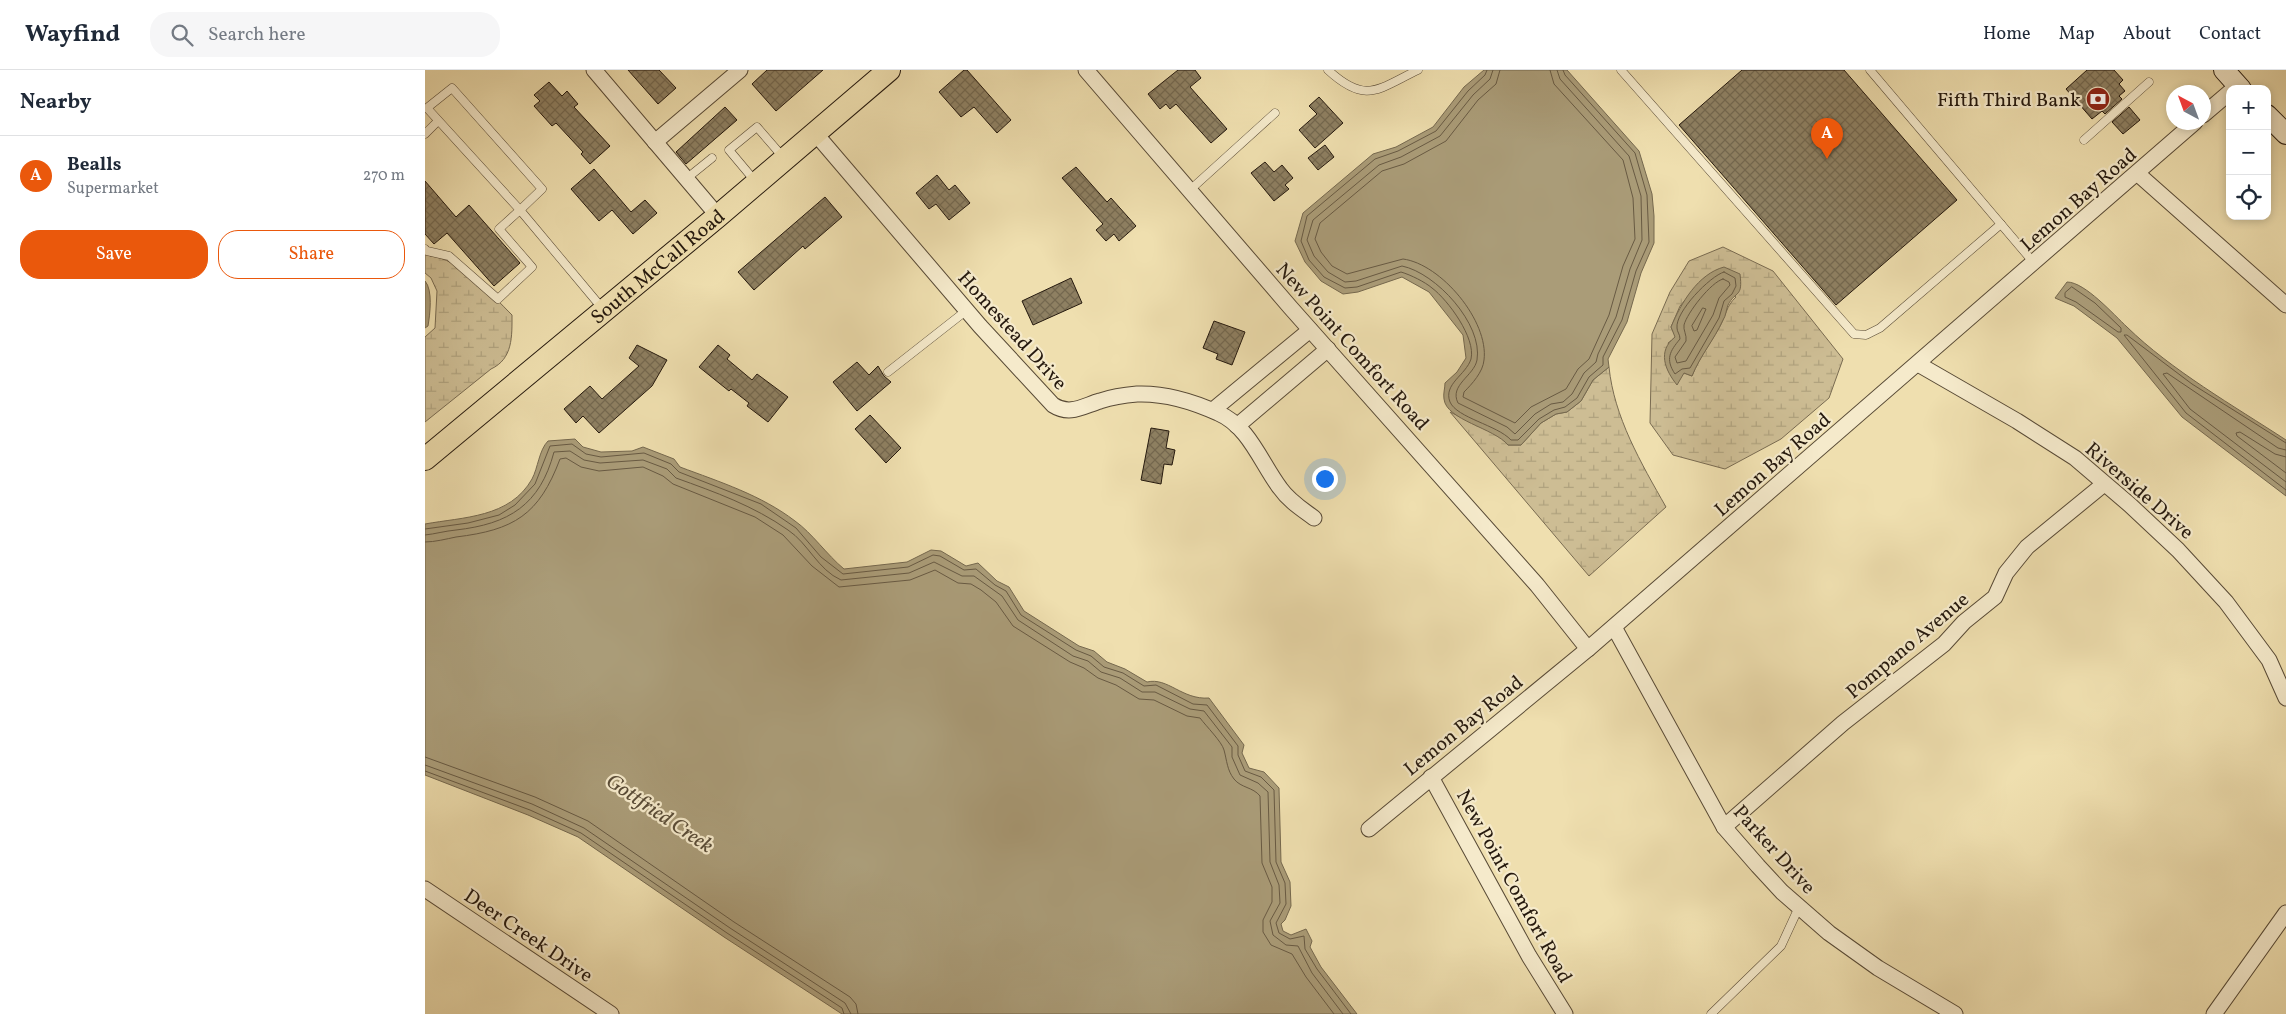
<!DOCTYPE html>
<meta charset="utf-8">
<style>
body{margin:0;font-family:Vollkorn,serif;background:#f6f6f7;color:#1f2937}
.controls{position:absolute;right:15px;top:15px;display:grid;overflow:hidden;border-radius:10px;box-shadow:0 2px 8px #0003}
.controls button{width:45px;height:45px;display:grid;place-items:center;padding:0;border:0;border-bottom:1px solid #e0e1e3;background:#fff;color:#1f2937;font:25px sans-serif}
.compass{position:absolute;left:1741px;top:15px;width:45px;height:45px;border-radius:50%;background:#fff;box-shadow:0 2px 8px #0003;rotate:319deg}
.you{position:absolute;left:899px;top:408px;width:18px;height:18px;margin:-12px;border:4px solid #fff;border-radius:50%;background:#1a73e8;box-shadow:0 0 0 8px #1a73e833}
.badge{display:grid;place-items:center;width:32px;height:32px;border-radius:50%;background:#ea580c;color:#fff;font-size:16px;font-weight:700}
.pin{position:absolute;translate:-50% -41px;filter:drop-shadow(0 1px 2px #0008)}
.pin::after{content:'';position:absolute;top:26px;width:18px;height:15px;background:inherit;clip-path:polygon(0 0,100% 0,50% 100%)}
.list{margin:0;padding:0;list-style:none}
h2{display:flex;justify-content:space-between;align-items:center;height:65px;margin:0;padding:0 20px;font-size:21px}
h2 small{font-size:16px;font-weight:400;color:#747a83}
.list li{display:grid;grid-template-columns:32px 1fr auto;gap:15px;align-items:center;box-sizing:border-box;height:80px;padding:0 20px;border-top:1px solid #e0e1e3}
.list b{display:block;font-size:19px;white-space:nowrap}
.list p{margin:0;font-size:16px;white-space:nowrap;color:#747a83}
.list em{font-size:16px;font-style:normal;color:#747a83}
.actions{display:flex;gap:10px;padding:15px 20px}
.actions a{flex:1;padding:11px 0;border:1px solid #ea580c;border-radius:20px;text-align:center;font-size:18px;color:#ea580c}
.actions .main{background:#ea580c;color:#fff}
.icon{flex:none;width:28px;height:28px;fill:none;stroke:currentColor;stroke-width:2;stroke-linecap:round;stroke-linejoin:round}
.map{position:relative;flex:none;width:1861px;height:944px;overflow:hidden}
header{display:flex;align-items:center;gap:30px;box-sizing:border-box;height:70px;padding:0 25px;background:#fff;border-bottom:1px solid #e0e1e3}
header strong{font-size:24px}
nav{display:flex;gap:28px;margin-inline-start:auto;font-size:18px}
.search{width:350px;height:45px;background:#f6f6f7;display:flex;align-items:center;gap:12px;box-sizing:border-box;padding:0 18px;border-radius:20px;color:#747a83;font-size:19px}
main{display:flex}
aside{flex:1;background:#fff}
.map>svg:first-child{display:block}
</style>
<header>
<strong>Wayfind</strong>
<div class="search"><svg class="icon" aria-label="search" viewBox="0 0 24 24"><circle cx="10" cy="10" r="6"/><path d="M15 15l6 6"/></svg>Search here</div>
<nav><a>Home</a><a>Map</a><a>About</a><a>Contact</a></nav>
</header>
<main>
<aside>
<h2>Nearby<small></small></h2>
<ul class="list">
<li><span class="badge">A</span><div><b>Bealls</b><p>Supermarket</p></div><em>270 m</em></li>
</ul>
<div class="actions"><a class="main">Save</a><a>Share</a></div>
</aside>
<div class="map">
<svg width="1861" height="944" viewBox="0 0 1861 944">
<defs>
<pattern id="wetland-marsh" width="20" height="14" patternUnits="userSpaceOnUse" patternTransform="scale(1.25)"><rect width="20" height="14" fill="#cdbd94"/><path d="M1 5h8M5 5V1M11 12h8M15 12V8" fill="none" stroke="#b0a27e"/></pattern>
<pattern id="building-cross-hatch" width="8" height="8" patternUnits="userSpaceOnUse" patternTransform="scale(1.25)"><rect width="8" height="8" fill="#8e8062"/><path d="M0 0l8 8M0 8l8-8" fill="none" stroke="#74684f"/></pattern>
</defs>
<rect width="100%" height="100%" fill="#efdfaf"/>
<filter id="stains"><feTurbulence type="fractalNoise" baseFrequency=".004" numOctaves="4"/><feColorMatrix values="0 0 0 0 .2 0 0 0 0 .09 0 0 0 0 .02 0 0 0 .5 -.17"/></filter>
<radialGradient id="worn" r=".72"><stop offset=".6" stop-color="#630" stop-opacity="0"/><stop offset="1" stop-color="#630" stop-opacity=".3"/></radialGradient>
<g fill="url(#wetland-marsh)" stroke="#796b51" fill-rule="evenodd">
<path d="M 1298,177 L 1348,201 L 1418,289 L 1404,328 L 1356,369 L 1300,399 L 1248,385 L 1225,353 L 1227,264 L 1245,222 L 1264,191 ZM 1280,207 L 1311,227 C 1301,236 1301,246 1294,258 C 1285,274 1274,288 1267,306 L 1259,303 L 1243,273 L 1251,267 L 1246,257 L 1255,236 Z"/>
<path d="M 0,181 L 5,186 C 34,188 67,225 87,245 C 87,266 88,289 66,299 L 0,352 L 0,267 L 10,258 L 12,221 L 6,208 L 0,203 Z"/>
<path d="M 1184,297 C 1189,347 1216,393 1241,437 L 1164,506 L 1025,342 L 1077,367 L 1083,375 L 1096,375 L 1116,353 L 1131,344 L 1142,342 L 1156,331 L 1168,310 Z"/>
</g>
<g fill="#aa9c78" stroke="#75684e">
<path d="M 1059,0 L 1142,0 L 1214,81 L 1227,124 L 1229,146 L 1229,173 L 1216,203 L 1202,252 L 1183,289 L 1184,297 L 1168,310 L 1156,331 L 1142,342 L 1131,344 L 1116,353 L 1096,375 L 1083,375 C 1069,358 1021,350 1019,329 C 1018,324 1020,318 1020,313 L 1032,302 L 1041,288 L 1038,265 L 1004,222 L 977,207 L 933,222 L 918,224 L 896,211 L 880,192 L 870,171 L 878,143 L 948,84 L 971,77 L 1008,57 L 1039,17 Z"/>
<path d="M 1299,197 L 1315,204 C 1318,228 1311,220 1303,235 C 1301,240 1301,246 1298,250 C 1289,270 1275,286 1267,306 L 1259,303 L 1252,315 C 1240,300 1232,281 1250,267 L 1246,257 C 1256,233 1273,204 1299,197 Z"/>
<path d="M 0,211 C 8,220 5,244 3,256 L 0,258 Z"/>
<path d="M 1642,212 C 1660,212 1689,245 1702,257 C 1746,300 1809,336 1861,370 L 1861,426 L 1757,347 L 1692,268 L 1649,236 L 1630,228 Z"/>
<path d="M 150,369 L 158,377 L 176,382 L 207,381 L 218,377 L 249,389 L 255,397 C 295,412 336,425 370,451 C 387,463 402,485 419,499 L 482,492 L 506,480 L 516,481 L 541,496 L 553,493 L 572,511 L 584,517 L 599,541 L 654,576 L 669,581 L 682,592 L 700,599 L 722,612 C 743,607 757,630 784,628 L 819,675 L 817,683 L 824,698 L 839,702 L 854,718 L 856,792 L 865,812 L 866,836 L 860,850 L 856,854 L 858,861 L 866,865 L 881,859 L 887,871 L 885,877 L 896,897 L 932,944 L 417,944 L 299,867 L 153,767 L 103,745 L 0,705 L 0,454 C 38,447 85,448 107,409 C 113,398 114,380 123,371 Z"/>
</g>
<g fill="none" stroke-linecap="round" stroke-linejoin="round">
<g stroke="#685a43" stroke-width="1">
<path d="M 1062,0 L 1060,5 L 1043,21 L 1011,61 L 973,81 L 950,89 L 882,146 L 876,171 L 884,190 L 899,207 L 920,218 L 932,217 L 976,202 C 986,205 1000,212 1007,218 C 1023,230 1051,268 1046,289 C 1041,305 1018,314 1025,332 C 1032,348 1072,355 1086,370 L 1093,370 L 1114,349 L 1129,340 L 1140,337 L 1152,328 L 1164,307 L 1178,295 L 1178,287 L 1197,250 L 1211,201 L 1224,172 L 1222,125 L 1210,83 L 1140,5 L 1138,0"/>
<path d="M 1068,0 L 1065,9 L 1048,25 L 1015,66 L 976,87 L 954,95 L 888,150 L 882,170 L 889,186 L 903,202 L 920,212 L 931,211 L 977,196 C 1011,203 1058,254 1052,290 C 1049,306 1024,315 1033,333 L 1082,357 L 1090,364 L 1110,344 L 1126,334 L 1138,332 L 1147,324 L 1159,303 L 1171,292 L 1173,284 L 1191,247 L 1205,199 L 1217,170 L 1216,126 L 1204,86 L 1135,9 L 1132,0"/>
<path d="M 1075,0 L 1071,14 L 1053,30 L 1021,71 L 979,94 L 957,101 L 895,153 L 890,169 L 896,182 L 907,196 L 922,204 L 978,189 C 1016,194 1064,251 1059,290 C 1058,302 1047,314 1039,322 L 1038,327 L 1090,353 L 1106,337 L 1141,319 L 1153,299 L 1164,289 L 1184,245 L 1198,196 L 1210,169 L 1208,128 L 1198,90 L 1129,14 L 1125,0"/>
<path d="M 1299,202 L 1310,208 L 1311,216 L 1307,224 L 1299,231 L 1294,248 L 1265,298 L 1257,299 L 1250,304 C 1240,289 1245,281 1255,269 C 1255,264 1252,262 1252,258 C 1250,242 1285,206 1299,202 Z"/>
<path d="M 1298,209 L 1304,212 L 1305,215 L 1294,228 L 1288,245 L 1261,291 L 1252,293 L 1250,287 L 1261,271 C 1262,265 1258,260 1259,255 C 1262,243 1286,212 1298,209 Z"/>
<path d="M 1647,217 L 1670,233 L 1696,258 L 1696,262 L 1693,262 L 1651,232 L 1640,227 L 1640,223 Z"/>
<path d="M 1278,238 L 1281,239 L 1272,260 L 1269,261 L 1267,256 Z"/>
<path d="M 1861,373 L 1767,314 L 1702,265 L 1699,265 L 1761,343 L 1861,420"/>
<path d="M 1861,380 L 1853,378 L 1742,303 L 1738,304 L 1765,339 L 1861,412"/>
<path d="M 1861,387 L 1850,384 L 1815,362 L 1811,363 L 1812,366 L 1861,403"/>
<path d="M 0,459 L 43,453 L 74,445 L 90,435 L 110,414 L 125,376 L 147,374 L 161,384 L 176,387 L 219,383 L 246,394 L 254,402 L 336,434 L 371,458 L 396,487 L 418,504 L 483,497 L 508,485 L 515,486 L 539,500 L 551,499 L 570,515 L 581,521 L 596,545 L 651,580 L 666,586 L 679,597 L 698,603 L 719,616 L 731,615 L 768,634 L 782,635 L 813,676 L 813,685 L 820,701 L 836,707 L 849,720 L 851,792 L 860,813 L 861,834 L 851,853 L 854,863 L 865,869 L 879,866 L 880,879 L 892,899 L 926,944"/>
<path d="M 0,465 C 10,464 20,461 31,460 C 84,454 115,435 129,382 L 145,381 L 159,390 L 175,393 L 218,390 L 242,399 L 251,408 C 290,422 329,436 363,460 C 383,473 393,500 416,510 L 484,503 L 509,492 L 537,506 L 549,506 L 577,526 L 593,550 L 648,586 L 663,591 L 676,602 L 695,608 L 717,622 L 730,622 L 765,639 L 779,641 L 807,677 L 807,687 L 815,705 L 833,713 L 843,722 L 845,792 L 854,815 L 855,833 L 845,851 L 848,865 L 861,875 L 873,876 L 887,903 L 918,944"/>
<path d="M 0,472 C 10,472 21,469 31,467 C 89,460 114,445 135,389 L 141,388 L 156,397 L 174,401 L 218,397 L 238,406 L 248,414 L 330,447 L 358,465 L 387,496 L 414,517 L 485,510 L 510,500 L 533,513 L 546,514 L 556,520 L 571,532 L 588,556 L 645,592 L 659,598 L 673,608 L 691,615 L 714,629 L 729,630 L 762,646 L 775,648 C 781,656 797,672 799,680 C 802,691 802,700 809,709 C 816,718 828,717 835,726 L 837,793 L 847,817 L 847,832 L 838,850 L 838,862 L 846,875 L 867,884 L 881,907 L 909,944"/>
<path d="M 0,687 L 110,727 L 163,751 L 309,852 L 425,927 L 431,934 L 433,944"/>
<path d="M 0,695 L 107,734 L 159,758 L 305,858 L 420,933 L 426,944"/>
<path d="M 0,701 L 105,740 L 156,763 L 302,863 L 417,938 L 419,944"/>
</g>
</g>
<g fill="url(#building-cross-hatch)" stroke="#25190e">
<path d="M 203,0 L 234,0 L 251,18 L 233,34 Z"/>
<path d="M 342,0 L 398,0 L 351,41 L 327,14 Z"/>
<path d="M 539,0 L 542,0 L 586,50 L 572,63 L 549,37 L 536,47 L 514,22 Z"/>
<path d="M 753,0 L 770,0 L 776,8 L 765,17 L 802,59 L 786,73 L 751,34 L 745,39 L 741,34 L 735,39 L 723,24 Z"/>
<path d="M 1317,0 L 1419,0 L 1532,130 L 1411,235 L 1254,55 Z"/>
<path d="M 1662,0 L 1689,0 L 1698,10 L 1694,14 L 1700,21 L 1694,26 L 1697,29 L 1680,44 L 1677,41 L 1667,49 L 1641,19 Z"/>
<path d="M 124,12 L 137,26 L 142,21 L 153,34 L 149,37 L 185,76 L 165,94 L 156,84 L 158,82 L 131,53 L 127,56 L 109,36 L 115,31 L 109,25 Z"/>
<path d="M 894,27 L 918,53 L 890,78 L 874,60 L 892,44 L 884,36 Z"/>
<path d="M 300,37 L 312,50 L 261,94 L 251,82 Z"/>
<path d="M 1704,37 L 1715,50 L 1698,64 L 1687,52 Z"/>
<path d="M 900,75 L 909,87 L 893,100 L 883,88 Z"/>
<path d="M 840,92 L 849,102 L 857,95 L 868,108 L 860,115 L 864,119 L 849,131 L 826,103 Z"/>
<path d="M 651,97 L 682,132 L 686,128 L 711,156 L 694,171 L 689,164 L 681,171 L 671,160 L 678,154 L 637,108 Z"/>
<path d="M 169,99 L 206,142 L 220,130 L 232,143 L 208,164 L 187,140 L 174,151 L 146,119 Z"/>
<path d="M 512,105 L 524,120 L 530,115 L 545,133 L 524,150 L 511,134 L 504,139 L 491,123 Z"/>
<path d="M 0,111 L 31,147 L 44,135 L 95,193 L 69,216 L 22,163 L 9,174 L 0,164 Z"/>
<path d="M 400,127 L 417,147 L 380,179 L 378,176 L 329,220 L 313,202 Z"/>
<path d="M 646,208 L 657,233 L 608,255 L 597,231 Z"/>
<path d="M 789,251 L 820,262 L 807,295 L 791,289 L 793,284 L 778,278 Z"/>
<path d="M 212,275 L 242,290 L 227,316 L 174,363 L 158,346 L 151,353 L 139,339 L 165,316 L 177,329 L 214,296 L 204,288 Z"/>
<path d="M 293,275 L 305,285 L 302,289 L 327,310 L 332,304 L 363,327 L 343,352 L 322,336 L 324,333 L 306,319 L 304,321 L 274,297 Z"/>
<path d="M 432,292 L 444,305 L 453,296 L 459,306 L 466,312 L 432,341 L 408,312 Z"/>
<path d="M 445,345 L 476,378 L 461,393 L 430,359 Z"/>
<path d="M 726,358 L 744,361 L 741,378 L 750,380 L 747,395 L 739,394 L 736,414 L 716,410 Z"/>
</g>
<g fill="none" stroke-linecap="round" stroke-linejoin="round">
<g stroke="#584a36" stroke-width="9">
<g id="lane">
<path d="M 903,0 C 941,35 953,19 993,0"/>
<path d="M 1196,0 L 1429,264 L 1441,265 L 1455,258 L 1576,154"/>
<path d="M 1445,0 L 1609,193"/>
<path d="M 0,64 L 13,51"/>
<path d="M 1659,70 L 1724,12"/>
<path d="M 261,109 L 287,88"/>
<path d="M 330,111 L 304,80 L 332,57 L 358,87"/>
<path d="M 765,120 L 850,43"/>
<path d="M 0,179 L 2,181 L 24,186 L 73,229 L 107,197 L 74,159 L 95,140 L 2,38 L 27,18 L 117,119 L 95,140 L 177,238"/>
<path d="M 463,302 L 542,240"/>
<path d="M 1286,944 L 1356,876 L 1374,837"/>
</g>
</g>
<g stroke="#584a36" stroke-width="17">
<g id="street">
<path d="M 169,0 L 293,146"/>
<path d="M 661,0 L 865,237 L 1112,515 L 1163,579"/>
<path d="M 1778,45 L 1805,22"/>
<path d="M 390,63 L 555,256 L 628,335 C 645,346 658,336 675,331 C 687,327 700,325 712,324 C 739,323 769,332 793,343 C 824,356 836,393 855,418 C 864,431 877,439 889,448"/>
<path d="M 230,72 L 315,0"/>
<path d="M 1713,104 L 1861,235"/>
<path d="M 1493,294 L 1592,351 L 1650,388 L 1705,435 L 1753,480 L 1801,532 L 1844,590 L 1861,628"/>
<path d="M 788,340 L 885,260"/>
<path d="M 812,356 L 903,279"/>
<path d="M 1189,557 L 1299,757 L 1333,796 L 1357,822 L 1404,863 L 1453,898 L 1530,944"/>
<path d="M 1006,707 L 1104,886 L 1140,944"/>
<path d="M 1299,757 L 1418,653 L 1519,574 L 1539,552 L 1570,527 L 1581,503 L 1602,477 L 1679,414"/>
<path d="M 944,759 L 1163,579 L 1770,52"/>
<path d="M 0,819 L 186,944"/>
<path d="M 1789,944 L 1861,843"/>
</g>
</g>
<g stroke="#25190e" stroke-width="22">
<g id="secondary">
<path d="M 1799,0 L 1816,19"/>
<path d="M 1842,45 L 1861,64"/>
</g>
</g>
<g stroke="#25190e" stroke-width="24">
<g id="primary">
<path id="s1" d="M 0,389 L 293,146 L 464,0"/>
</g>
</g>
<use href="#lane" stroke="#f5eacb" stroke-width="8"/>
<use href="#street" stroke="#f5eacb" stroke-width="15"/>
<use href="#secondary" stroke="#f5eacb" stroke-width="20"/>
<use href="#primary" stroke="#efdfaf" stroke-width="22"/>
</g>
<defs>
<g id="bank-disc" transform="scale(1.25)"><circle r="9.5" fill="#8f2418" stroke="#f5eacb"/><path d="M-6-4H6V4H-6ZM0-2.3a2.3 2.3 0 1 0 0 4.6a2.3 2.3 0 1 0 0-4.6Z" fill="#fff"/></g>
</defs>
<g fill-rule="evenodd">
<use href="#bank-disc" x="1673" y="29"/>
</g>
<g text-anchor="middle" stroke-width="4.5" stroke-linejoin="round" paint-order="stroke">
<g font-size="20" fill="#25190e" stroke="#f5eacb" text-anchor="end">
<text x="1656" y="36">Fifth Third Bank</text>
</g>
<g font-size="20" fill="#25190e" stroke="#f5eacb">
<text transform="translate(1653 129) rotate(-41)" y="7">Lemon Bay Road</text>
<text dy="7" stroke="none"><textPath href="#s1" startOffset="302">South McCall Road</textPath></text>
<text transform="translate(588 260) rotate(48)" y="7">Homestead Drive</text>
<text transform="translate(928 276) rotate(48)" y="7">New Point Comfort Road</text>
<text transform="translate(1347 394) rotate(-41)" y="7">Lemon Bay Road</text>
<text transform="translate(1715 420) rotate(41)" y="7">Riverside Drive</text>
<text transform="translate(1482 575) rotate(-40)" y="7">Pompano Avenue</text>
<text transform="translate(1038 655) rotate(-39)" y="7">Lemon Bay Road</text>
<text transform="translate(1350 779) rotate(48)" y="7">Parker Drive</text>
<text transform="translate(1090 816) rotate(61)" y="7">New Point Comfort Road</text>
<text transform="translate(104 865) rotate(34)" y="7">Deer Creek Drive</text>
</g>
<g font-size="21" font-style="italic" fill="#5a4d38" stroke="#f5eacb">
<text transform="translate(235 743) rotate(34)" y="7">Gottfried Creek</text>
</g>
</g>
<rect width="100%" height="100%" filter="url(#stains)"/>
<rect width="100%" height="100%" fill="url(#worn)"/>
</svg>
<div class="controls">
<button>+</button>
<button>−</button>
<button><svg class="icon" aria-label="locate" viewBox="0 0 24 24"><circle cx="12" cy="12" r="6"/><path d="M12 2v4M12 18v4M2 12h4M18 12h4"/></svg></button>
</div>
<svg class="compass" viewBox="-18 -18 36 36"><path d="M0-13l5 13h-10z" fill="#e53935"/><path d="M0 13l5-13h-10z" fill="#747a83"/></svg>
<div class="you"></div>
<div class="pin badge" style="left:1402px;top:89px">A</div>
</div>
</main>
